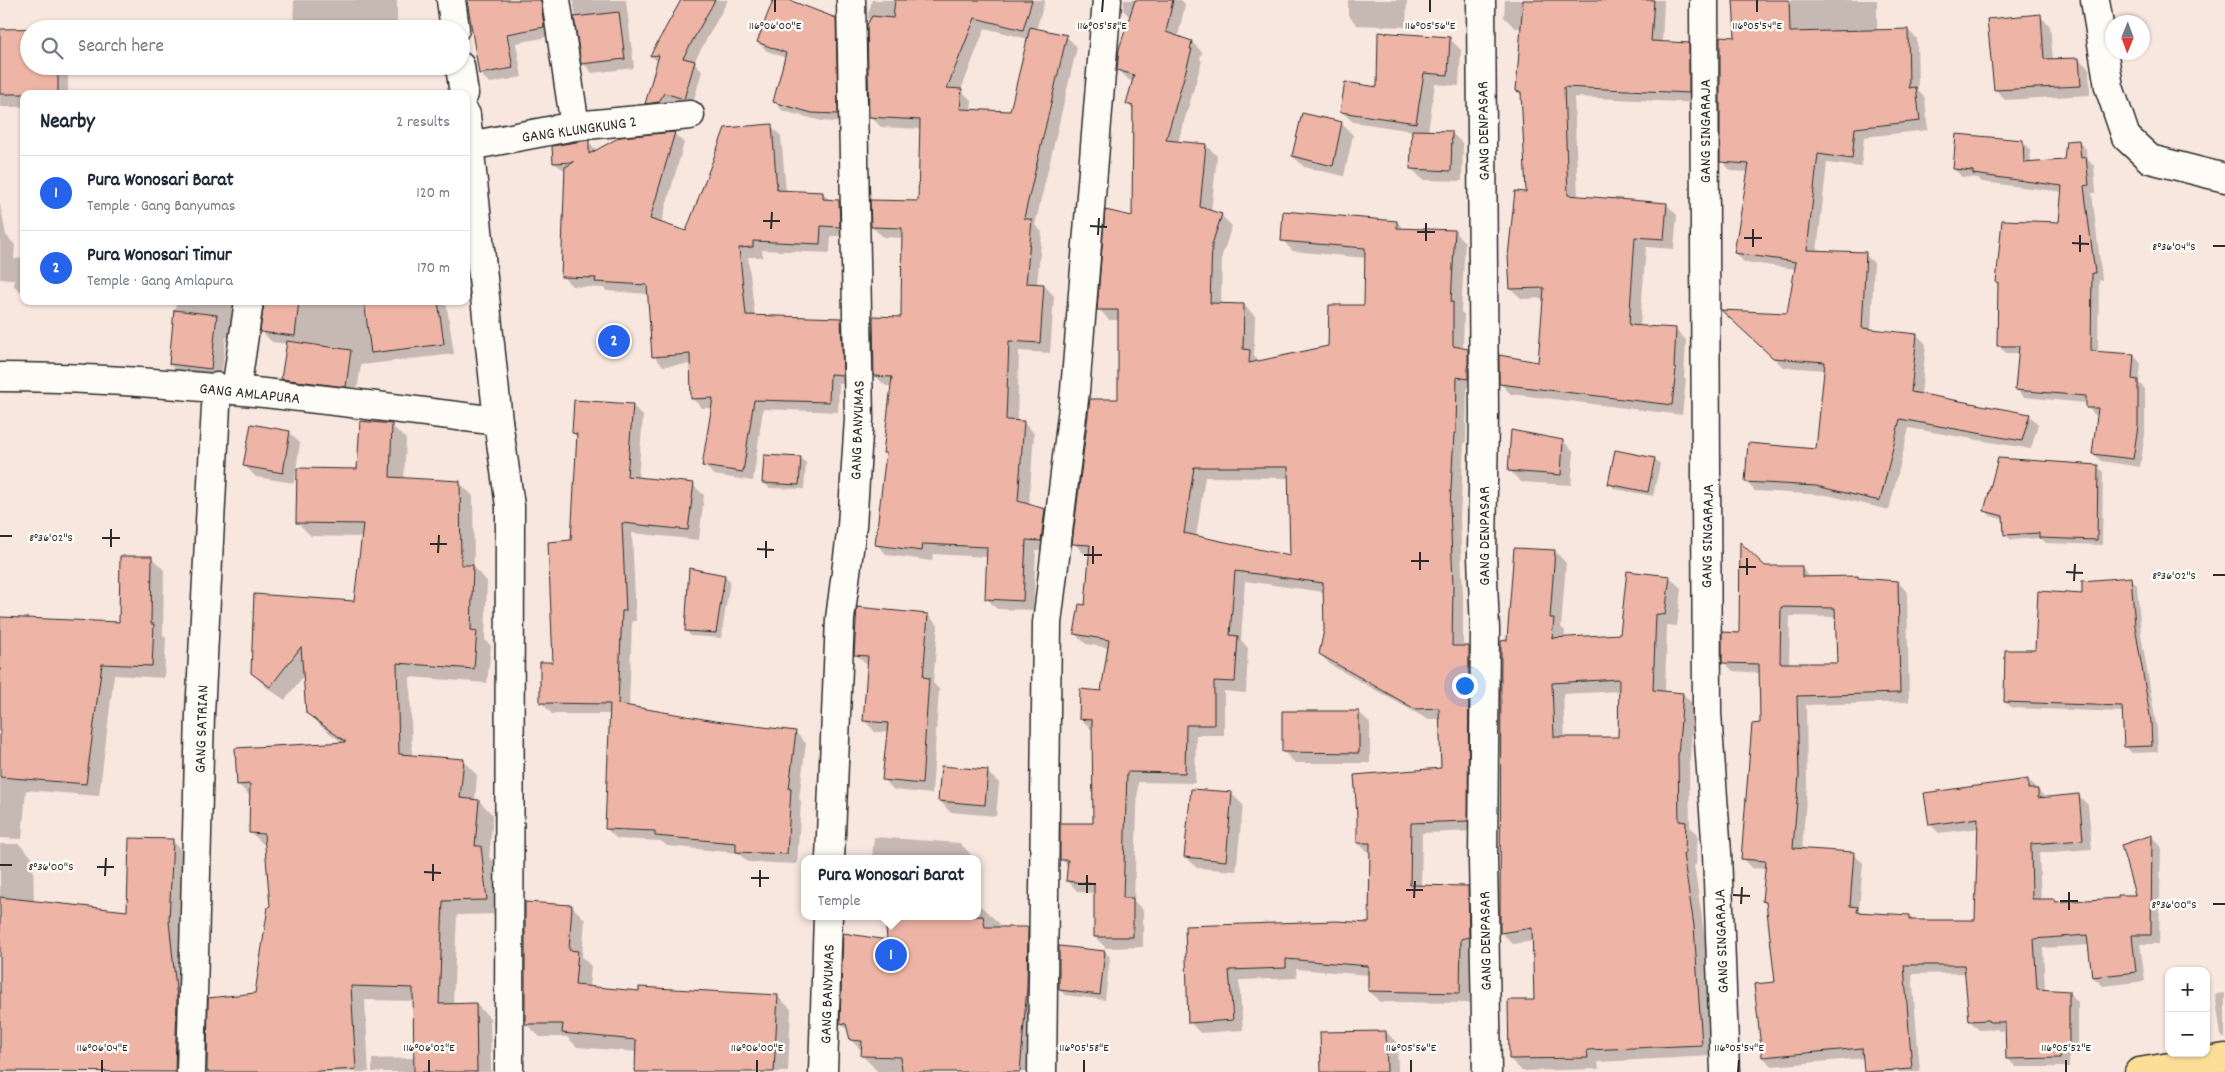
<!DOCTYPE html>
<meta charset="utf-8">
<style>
body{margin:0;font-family:Dekko,sans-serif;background:#f2f2f3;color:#1f2937}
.controls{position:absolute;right:15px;bottom:15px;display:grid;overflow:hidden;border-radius:10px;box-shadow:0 1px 4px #0004}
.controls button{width:45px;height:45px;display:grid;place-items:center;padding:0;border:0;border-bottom:1px solid #e0e1e3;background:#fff;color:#1f2937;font:25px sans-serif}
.compass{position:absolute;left:2105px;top:15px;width:45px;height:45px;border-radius:50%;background:#fff;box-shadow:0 1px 4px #0004;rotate:181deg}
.you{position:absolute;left:1464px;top:685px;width:18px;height:18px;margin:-12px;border:4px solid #fff;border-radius:50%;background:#1a73e8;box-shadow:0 0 0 8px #1a73e833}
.badge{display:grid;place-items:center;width:32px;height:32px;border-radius:50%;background:#2563eb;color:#fff;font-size:16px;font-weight:700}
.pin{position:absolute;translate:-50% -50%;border:2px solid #fff;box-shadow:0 1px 5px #0006}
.popup{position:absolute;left:801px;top:855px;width:180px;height:65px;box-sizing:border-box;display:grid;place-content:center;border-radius:10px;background:#fff;filter:drop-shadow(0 1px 4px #0005);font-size:16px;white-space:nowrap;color:#747a83}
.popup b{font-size:19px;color:#1f2937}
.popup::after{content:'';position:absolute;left:50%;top:100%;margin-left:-10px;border:10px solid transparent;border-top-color:#fff}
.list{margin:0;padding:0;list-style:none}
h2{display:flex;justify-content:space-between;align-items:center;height:65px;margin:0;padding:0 20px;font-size:21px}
h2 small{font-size:16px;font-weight:400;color:#747a83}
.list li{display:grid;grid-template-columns:32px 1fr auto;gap:15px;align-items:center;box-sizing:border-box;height:75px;padding:0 20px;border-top:1px solid #e0e1e3}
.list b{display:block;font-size:19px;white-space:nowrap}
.list p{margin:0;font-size:16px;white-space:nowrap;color:#747a83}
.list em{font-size:16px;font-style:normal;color:#747a83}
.icon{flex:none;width:28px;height:28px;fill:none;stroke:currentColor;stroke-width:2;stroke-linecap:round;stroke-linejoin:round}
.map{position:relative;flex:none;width:2225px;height:1072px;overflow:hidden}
.search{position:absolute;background:#fff;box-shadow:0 1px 4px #0004;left:20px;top:20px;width:450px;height:55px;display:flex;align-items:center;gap:12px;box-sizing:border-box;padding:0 18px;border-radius:28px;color:#747a83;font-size:19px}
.panel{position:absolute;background:#fff;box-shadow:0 1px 4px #0004;left:20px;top:90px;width:450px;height:215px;border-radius:10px}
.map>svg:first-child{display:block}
</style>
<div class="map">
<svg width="2225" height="1072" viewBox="0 0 2225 1072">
<rect width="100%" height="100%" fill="#f8e7df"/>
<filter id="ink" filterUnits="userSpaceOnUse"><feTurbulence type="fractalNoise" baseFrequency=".02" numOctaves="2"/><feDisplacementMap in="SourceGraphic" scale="10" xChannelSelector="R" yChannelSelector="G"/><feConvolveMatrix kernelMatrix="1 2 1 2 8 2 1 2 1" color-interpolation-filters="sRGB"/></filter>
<g filter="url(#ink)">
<g fill="#0003" fill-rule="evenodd">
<path d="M 294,0 L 397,0 L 397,29 L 293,29 Z"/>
<path d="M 468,0 L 554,0 L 553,36 L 516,43 L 522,77 L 490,83 L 480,74 Z"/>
<path d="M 573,0 L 626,0 L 634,68 L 592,73 L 583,63 Z"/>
<path d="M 683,0 L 728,0 L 694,62 L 702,71 L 692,107 L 672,101 L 667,110 L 654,111 L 646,103 L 658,62 L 652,56 Z"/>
<path d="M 774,0 L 785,0 L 835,19 L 844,28 L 846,123 L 822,121 L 783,111 L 774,101 L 786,58 L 767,51 L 758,42 Z"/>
<path d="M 872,0 L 1045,0 L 1036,30 L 1066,36 L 1077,47 L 1035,225 L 1042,232 L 1037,285 L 1044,285 L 1054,296 L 1050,353 L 1019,351 L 1017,422 L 1023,422 L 1034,433 L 1029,505 L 1044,510 L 1055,521 L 1051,551 L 1036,550 L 1033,610 L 997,609 L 986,598 L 988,557 L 933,554 L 932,561 L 887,555 L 877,545 L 887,455 L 885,453 L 892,386 L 886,386 L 875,376 L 902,318 L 903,238 L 883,237 L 872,227 L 919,202 L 921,129 L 881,127 L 870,116 L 868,15 ZM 985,28 L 1028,39 L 1011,112 L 971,110 L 972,101 L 961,90 Z"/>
<path d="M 1124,0 L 1181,0 L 1185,4 L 1178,37 L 1192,42 L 1202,52 L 1200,59 L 1202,61 L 1178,142 L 1206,145 L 1217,156 L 1211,212 L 1221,215 L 1232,226 L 1222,256 L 1221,304 L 1244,305 L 1255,316 L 1254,356 L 1260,362 L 1330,347 L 1365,306 L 1366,258 L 1293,251 L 1282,240 L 1397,222 L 1405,230 L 1454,232 L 1465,242 L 1461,312 L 1464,314 L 1463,350 L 1467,350 L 1478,361 L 1478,389 L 1467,387 L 1466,443 L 1464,443 L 1460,518 L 1463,597 L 1463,647 L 1469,648 L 1480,659 L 1478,831 L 1422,833 L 1421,886 L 1467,887 L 1478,898 L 1479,948 L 1471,949 L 1470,1003 L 1380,1002 L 1369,991 L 1369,975 L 1296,969 L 1297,978 L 1239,980 L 1243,1030 L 1200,1033 L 1190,1022 L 1186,927 L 1370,925 L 1371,853 L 1369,853 L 1358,843 L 1442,770 L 1441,719 L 1427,719 L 1331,665 L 1320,654 L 1325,630 L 1324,592 L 1245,581 L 1241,640 L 1248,648 L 1246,693 L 1224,691 L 1224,735 L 1196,735 L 1195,783 L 1138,782 L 1134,901 L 1143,910 L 1143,947 L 1106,948 L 1095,937 L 1095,893 L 1078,892 L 1068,881 L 1069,867 L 1061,859 L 1094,825 L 1093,729 L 1091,729 L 1080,718 L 1102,692 L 1109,648 L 1086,644 L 1075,634 L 1086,606 L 1090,554 L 1084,554 L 1074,543 L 1119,400 L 1119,320 L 1109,320 L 1099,309 L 1133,217 L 1134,110 L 1127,104 L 1134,82 L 1129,80 L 1118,69 L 1131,18 L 1123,10 ZM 1205,477 L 1290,478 L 1291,557 L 1196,537 Z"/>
<path d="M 1348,0 L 1407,0 L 1406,27 L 1357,25 L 1348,15 Z"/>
<path d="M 1505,0 L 1664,0 L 1662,43 L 1688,44 L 1699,55 L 1699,103 L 1574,97 L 1578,197 L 1666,204 L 1677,215 L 1674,249 L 1646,247 L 1640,327 L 1676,330 L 1686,340 L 1684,378 L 1686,380 L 1682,415 L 1511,394 L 1501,384 L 1539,363 L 1544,298 L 1522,299 L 1511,289 L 1527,194 L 1523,96 L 1517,91 L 1522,28 L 1515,28 L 1504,17 Z"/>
<path d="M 1734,0 L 1877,0 L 1877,31 L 1908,30 L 1917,39 L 1918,91 L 1925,98 L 1928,130 L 1864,137 L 1861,167 L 1827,163 L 1817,252 L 1865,254 L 1874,263 L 1871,331 L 1917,335 L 1926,344 L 1921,395 L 2029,415 L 2038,424 L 2031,449 L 1909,428 L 1889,510 L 1827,495 L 1755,491 L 1746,482 L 1817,450 L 1825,370 L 1783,367 L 1732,319 L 1788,315 L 1796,269 L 1744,262 L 1735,252 L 1749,172 L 1731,171 L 1722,161 L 1736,38 Z"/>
<path d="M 2040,16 L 2050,26 L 2053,60 L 2079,59 L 2089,69 L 2090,95 L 2005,100 L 1995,89 Z"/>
<path d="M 0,30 L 29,66 L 68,66 L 68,94 L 24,94 L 24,107 L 0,107 Z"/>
<path d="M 1450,39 L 1461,50 L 1459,86 L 1435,84 L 1428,132 L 1452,133 L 1463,144 L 1462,181 L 1423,180 L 1412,169 L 1413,131 L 1353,122 L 1341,111 L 1378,89 Z"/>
<path d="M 359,66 L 420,66 L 421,69 L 366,73 Z"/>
<path d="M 1342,124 L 1353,135 L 1344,176 L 1304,167 L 1293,156 Z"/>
<path d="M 771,126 L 781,136 L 786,191 L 823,193 L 830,201 L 839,201 L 849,211 L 849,236 L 831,236 L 830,253 L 762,250 L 763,257 L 748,257 L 755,317 L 841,319 L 851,329 L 852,384 L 839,384 L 838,412 L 763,409 L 753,481 L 714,475 L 704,465 L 713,408 L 702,408 L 692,398 L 692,364 L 663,366 L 654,356 L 649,294 L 607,291 L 603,288 L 572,286 L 562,276 L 567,172 L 554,163 L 588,142 L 598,151 L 674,133 L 684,143 L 661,224 L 687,232 Z"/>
<path d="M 2022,141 L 2030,149 L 2031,164 L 2065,161 L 2079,142 L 2086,149 L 2088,160 L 2094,166 L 2096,193 L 2092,193 L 2102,280 L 2099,280 L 2098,353 L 2133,355 L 2141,363 L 2139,383 L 2145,389 L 2145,434 L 2140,467 L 2101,461 L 2094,454 L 2098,415 L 2095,415 L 2087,407 L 2087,403 L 2024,397 L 2016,389 L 2020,353 L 2006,353 L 1998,345 L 1999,285 L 1997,283 L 2060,223 L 2063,192 L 1982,182 L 1978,178 L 1962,177 L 1954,169 Z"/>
<path d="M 0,203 L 6,235 L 15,245 L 14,259 L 24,258 L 24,291 L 20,291 L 14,286 L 14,280 L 0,279 Z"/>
<path d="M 176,301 L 247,301 L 239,339 L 226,337 L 221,379 L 180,374 L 170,364 Z"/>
<path d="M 264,301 L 446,301 L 454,354 L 361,365 L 356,396 L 293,389 L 283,379 L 288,344 L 272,342 L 262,332 Z"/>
<path d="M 632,405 L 643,416 L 638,478 L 693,485 L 704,495 L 699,540 L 632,533 L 636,621 L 632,621 L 629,707 L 715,722 L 795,732 L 806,743 L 799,799 L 801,801 L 797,864 L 748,862 L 738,853 L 667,846 L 661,841 L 617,839 L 606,828 L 611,714 L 552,714 L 542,703 L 554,663 L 572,541 L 578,438 L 573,433 Z"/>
<path d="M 391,425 L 406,439 L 404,479 L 459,482 L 473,496 L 474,568 L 487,581 L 485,640 L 491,646 L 487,683 L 410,677 L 412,756 L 463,761 L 477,775 L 475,801 L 479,801 L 493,815 L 489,857 L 494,862 L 500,914 L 457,915 L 453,1005 L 476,1004 L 490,1018 L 491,1072 L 372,1072 L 372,1059 L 415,1058 L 414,1001 L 365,1000 L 369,1072 L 208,1072 L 256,995 L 271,908 L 267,847 L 251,833 L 251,797 L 238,784 L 344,744 L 322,727 L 307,713 L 304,675 L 285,700 L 266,687 L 252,673 L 355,603 L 362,537 L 311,536 L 297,522 L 359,470 Z"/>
<path d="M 289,432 L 300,443 L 294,483 L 256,477 L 245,466 Z"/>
<path d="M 1563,441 L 1574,452 L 1571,485 L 1521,482 L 1510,471 Z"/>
<path d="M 800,458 L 806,463 L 804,489 L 769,488 L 763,482 Z"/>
<path d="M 1655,459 L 1660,464 L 1653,496 L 1615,489 L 1610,484 Z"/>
<path d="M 2098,467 L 2103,472 L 2102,545 L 2046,543 L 2041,538 L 2011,540 L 2006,535 L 2005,520 L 1991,516 L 1986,511 Z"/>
<path d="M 1555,551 L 1566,563 L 1561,627 L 1565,631 L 1564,639 L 1621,635 L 1669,577 L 1681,588 L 1677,626 L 1667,625 L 1665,692 L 1683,694 L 1694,705 L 1689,768 L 1690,827 L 1698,834 L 1696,865 L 1694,865 L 1705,938 L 1713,1056 L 1598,1062 L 1599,1069 L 1522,1071 L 1510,1059 L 1535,1001 L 1534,941 L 1513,944 L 1501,932 L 1508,642 ZM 1620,691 L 1619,739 L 1565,738 L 1563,694 Z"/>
<path d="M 152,558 L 164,570 L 163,635 L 166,638 L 164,678 L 114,675 L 99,796 L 26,790 L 22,839 L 0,838 L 0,618 L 120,623 Z"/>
<path d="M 1764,567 L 1801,567 L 1810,578 L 1858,577 L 1860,580 L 1898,582 L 1907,592 L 1909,702 L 1806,705 L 1807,786 L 1802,850 L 1853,854 L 1863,863 L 1859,910 L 1862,913 L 1909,916 L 1915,922 L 1977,921 L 1979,828 L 1939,833 L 1930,824 L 2028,780 L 2046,798 L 2078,795 L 2088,805 L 2092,849 L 2039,853 L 2041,900 L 2054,900 L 2057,903 L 2137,896 L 2152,837 L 2161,846 L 2159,944 L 2140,944 L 2145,981 L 2103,986 L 2093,977 L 2089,945 L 2043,948 L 2045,991 L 2069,993 L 2078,1002 L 2078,1056 L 2069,1055 L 2069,1067 L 2016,1067 L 2007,1058 L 2006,1031 L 1999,1031 L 1997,1029 L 1979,1030 L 1970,1021 L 1966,973 L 1912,974 L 1920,1072 L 1866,1072 L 1864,1058 L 1772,1066 L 1763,1057 L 1776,983 L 1768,906 L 1763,901 L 1767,869 L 1752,868 L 1743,858 L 1761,724 L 1761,673 L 1733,671 L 1724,662 L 1740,634 ZM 1790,616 L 1837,617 L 1838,664 L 1789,665 Z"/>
<path d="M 725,576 L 730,581 L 721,638 L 691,636 L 686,631 Z"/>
<path d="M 2130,578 L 2137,585 L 2141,634 L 2157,730 L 2158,752 L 2132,753 L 2125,746 L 2124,712 L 2012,708 L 2005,702 L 2036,651 Z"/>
<path d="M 928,615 L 938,625 L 933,683 L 939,689 L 932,794 L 894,790 L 884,780 L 889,732 L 875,732 L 865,721 L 868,665 L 855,654 Z"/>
<path d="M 1359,712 L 1370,723 L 1370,763 L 1295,763 L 1284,752 Z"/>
<path d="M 987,772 L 999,783 L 996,816 L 950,812 L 939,800 Z"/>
<path d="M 1232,794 L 1243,805 L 1236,871 L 1197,868 L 1186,857 Z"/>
<path d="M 874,837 L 960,843 L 975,859 L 872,859 Z"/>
<path d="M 172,840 L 185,854 L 189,1072 L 0,1072 L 0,844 L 19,844 L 33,858 L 34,902 L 128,913 Z"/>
<path d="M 977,861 L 980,863 L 977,892 Z"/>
<path d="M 977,903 L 999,923 L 1000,928 L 1027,928 L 1047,948 L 1041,1072 L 878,1072 L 862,1055 L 862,1051 L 851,1040 L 849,1031 L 841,1023 L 889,941 L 977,916 Z"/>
<path d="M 572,906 L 585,920 L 582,957 L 591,966 L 589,987 L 640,992 L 777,996 L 791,1009 L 788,1072 L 636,1072 L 637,1052 L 577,1047 L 567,1037 L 540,1037 L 526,1024 Z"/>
<path d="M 1105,952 L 1110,957 L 1105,1000 L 1065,995 L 1060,990 Z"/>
<path d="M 2225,993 L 2225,1039 L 2221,1035 L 2215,994 Z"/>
<path d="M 1386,1032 L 1397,1043 L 1398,1072 L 1323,1072 Z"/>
</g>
<g fill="#eeb5a6" stroke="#2b2b2b" fill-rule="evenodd">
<path d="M 467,0 L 541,0 L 544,27 L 507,34 L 513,68 L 479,74 Z"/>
<path d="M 681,0 L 715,0 L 683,58 L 695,61 L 684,99 L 664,93 L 659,102 L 645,104 L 659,55 L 650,56 Z"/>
<path d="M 773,0 L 789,0 L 836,18 L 838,114 L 812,113 L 773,102 L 786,53 L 757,42 Z"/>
<path d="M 895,0 L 1032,0 L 1023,30 L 975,18 L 947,88 L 962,89 L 960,109 L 1010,111 L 1030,27 L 1067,35 L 1024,218 L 1032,220 L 1026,283 L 1044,284 L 1040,343 L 1009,341 L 1006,420 L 1024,421 L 1018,501 L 1045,509 L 1041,541 L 1026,540 L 1023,601 L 985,599 L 987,547 L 923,544 L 922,551 L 875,545 L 886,453 L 883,453 L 892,377 L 874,376 L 873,316 L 901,317 L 902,228 L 871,227 L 870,200 L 918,201 L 920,120 L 869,117 L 867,25 L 872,16 L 893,18 Z"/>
<path d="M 1135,0 L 1173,0 L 1166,32 L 1192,41 L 1190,49 L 1192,49 L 1166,140 L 1206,144 L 1200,207 L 1222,214 L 1212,244 L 1210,303 L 1244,304 L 1243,349 L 1250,350 L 1249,363 L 1328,346 L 1329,305 L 1364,305 L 1365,248 L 1281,241 L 1283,211 L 1397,221 L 1397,228 L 1455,230 L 1451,302 L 1453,302 L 1453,346 L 1468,349 L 1468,379 L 1457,377 L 1456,433 L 1454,433 L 1450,507 L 1453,585 L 1452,646 L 1469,646 L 1468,821 L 1411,823 L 1410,885 L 1468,886 L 1469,937 L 1461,939 L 1460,993 L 1368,991 L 1368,966 L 1286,959 L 1286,968 L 1229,970 L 1233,1020 L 1188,1023 L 1185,926 L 1336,921 L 1369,923 L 1370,843 L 1357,843 L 1357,816 L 1354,775 L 1441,768 L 1439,708 L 1415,709 L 1319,654 L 1324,630 L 1323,583 L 1235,571 L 1230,635 L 1238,636 L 1235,682 L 1214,681 L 1214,725 L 1186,725 L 1185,773 L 1127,772 L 1123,898 L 1133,898 L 1133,937 L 1094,937 L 1094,884 L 1066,881 L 1068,860 L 1060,860 L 1060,823 L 1093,823 L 1092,720 L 1079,719 L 1080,689 L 1101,691 L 1109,640 L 1074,634 L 1079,604 L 1085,605 L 1090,545 L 1072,544 L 1090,399 L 1118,399 L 1118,310 L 1097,310 L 1105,210 L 1132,216 L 1133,106 L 1126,104 L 1134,75 L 1117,70 L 1119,49 ZM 1194,467 L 1288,467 L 1290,556 L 1184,533 Z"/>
<path d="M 1523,0 L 1654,0 L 1651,41 L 1689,43 L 1689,93 L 1564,87 L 1568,195 L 1667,203 L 1664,239 L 1635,237 L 1629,325 L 1676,328 L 1674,368 L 1676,369 L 1672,405 L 1499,384 L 1499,355 L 1538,362 L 1544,288 L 1510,289 L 1508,256 L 1515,191 L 1526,192 L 1521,92 L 1516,91 Z"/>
<path d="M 1733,0 L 1789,0 L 1790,32 L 1908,29 L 1909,88 L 1916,87 L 1920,121 L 1855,128 L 1852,159 L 1818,154 L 1807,250 L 1866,252 L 1862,328 L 1917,334 L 1911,392 L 2030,414 L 2022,441 L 1900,419 L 1880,501 L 1816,486 L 1745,482 L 1748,443 L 1816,449 L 1825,362 L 1773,358 L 1721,310 L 1787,313 L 1796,262 L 1734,253 L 1749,164 L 1720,162 L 1720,36 L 1735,37 Z"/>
<path d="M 619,12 L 625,59 L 581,64 L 574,17 Z"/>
<path d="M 2041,14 L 2044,59 L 2079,58 L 2081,86 L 1994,90 L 1987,19 Z"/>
<path d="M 58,28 L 29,29 L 29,66 L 58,66 L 58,94 L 0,94 L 0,29 Z"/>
<path d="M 1378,32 L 1450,37 L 1448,75 L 1424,73 L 1416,123 L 1340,112 L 1345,82 L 1377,87 Z"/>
<path d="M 1302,113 L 1342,122 L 1333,166 L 1292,156 Z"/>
<path d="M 772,124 L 777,190 L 823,192 L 823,199 L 839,200 L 840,227 L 821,226 L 820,244 L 753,241 L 753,247 L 739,248 L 746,315 L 841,318 L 843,375 L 830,374 L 829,402 L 754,400 L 743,472 L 702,466 L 713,398 L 691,399 L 690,354 L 652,357 L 647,285 L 595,282 L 596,278 L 561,277 L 565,167 L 574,162 L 553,163 L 552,146 L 589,140 L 589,154 L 620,137 L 675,132 L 650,219 L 686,231 L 725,128 Z"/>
<path d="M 1412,130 L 1452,131 L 1451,171 L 1410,169 Z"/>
<path d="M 1956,134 L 2023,140 L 2024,163 L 2064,160 L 2066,141 L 2079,140 L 2081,158 L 2086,157 L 2089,185 L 2084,186 L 2095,273 L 2092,273 L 2091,351 L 2134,354 L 2132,379 L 2138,380 L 2138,426 L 2133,459 L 2092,454 L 2098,408 L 2086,408 L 2086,396 L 2015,390 L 2019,346 L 1997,346 L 1998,283 L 1996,283 L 2002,220 L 2059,222 L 2062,186 L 1973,174 L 1973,171 L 1953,169 Z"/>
<path d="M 264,301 L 299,301 L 295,336 L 260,332 Z"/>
<path d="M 364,301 L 438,301 L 444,344 L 371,353 Z"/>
<path d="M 174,310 L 217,315 L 211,369 L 169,364 Z"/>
<path d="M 287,341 L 351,350 L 346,387 L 281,379 Z"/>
<path d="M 574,400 L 633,404 L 627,476 L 694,483 L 688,530 L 622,523 L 626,611 L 622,611 L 618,704 L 715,721 L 796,731 L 789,789 L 791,789 L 787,854 L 736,852 L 736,843 L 655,836 L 655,831 L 605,829 L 610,704 L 540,703 L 540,662 L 553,662 L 548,542 L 571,540 L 577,434 L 572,433 Z"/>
<path d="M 360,421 L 392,424 L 390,477 L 460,481 L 461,565 L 473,565 L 471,630 L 477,631 L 474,669 L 397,663 L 399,754 L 464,759 L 460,798 L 479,800 L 475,846 L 481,846 L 487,900 L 443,901 L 439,1004 L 476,1003 L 477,1072 L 414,1072 L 413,988 L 351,986 L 356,1069 L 303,1072 L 207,1072 L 208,998 L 255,993 L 268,907 L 270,906 L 264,834 L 249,833 L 250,784 L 237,785 L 235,748 L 346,742 L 306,713 L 301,647 L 270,687 L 251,673 L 254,594 L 354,601 L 363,524 L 296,523 L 297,468 L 357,469 Z"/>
<path d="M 251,424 L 290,431 L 283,473 L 243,466 Z"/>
<path d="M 1511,430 L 1563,440 L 1561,475 L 1508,471 Z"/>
<path d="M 1615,450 L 1655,458 L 1648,492 L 1608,484 Z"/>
<path d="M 764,455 L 801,457 L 799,485 L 762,483 Z"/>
<path d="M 1998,458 L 2098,465 L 2097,540 L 2039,538 L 2039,533 L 2004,535 L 2003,516 L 1984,511 Z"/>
<path d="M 1740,542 L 1765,566 L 1802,566 L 1802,577 L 1858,576 L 1858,578 L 1898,581 L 1900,693 L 1797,696 L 1799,776 L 1793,848 L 1854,852 L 1850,906 L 1858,907 L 1857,912 L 1910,915 L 1910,920 L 1975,920 L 1978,818 L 1929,825 L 1924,793 L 2028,779 L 2028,789 L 2038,789 L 2038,798 L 2079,794 L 2083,840 L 2031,844 L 2032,899 L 2055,899 L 2055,902 L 2118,898 L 2118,895 L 2135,895 L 2121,845 L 2152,835 L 2151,935 L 2132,935 L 2136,972 L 2092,977 L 2087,935 L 2034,939 L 2037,989 L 2069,991 L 2069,1047 L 2060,1047 L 2060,1058 L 2006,1059 L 2005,1022 L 1989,1022 L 1988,1020 L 1969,1021 L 1964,965 L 1904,965 L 1912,1069 L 1864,1072 L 1862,1048 L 1762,1057 L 1754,984 L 1775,982 L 1766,902 L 1762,901 L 1766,861 L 1741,859 L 1752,724 L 1760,723 L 1759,664 L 1722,663 L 1722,632 L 1739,633 ZM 1781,607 L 1835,608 L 1837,663 L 1780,663 Z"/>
<path d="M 1514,548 L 1555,550 L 1550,618 L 1554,618 L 1552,638 L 1620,634 L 1627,571 L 1670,576 L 1665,615 L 1656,614 L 1653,690 L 1683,693 L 1678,756 L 1679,821 L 1686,822 L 1685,854 L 1683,854 L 1694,926 L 1702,1045 L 1587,1050 L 1588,1058 L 1509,1059 L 1508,1000 L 1534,1000 L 1532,928 L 1500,933 L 1501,641 L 1507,640 ZM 1619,679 L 1618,737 L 1554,737 L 1552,683 Z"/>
<path d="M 120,556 L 152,556 L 151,624 L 154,624 L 152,666 L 102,664 L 86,784 L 0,777 L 0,617 L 119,622 Z"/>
<path d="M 689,568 L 725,575 L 716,633 L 685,631 Z"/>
<path d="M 2131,577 L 2135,626 L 2151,722 L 2152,746 L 2124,747 L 2122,706 L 2004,702 L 2005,650 L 2035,650 L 2038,591 L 2082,594 L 2082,581 Z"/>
<path d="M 857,607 L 928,614 L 923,677 L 929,678 L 922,784 L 882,780 L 888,723 L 863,721 L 868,656 L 854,655 Z"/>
<path d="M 1282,711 L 1359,711 L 1359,753 L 1282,752 Z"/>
<path d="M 941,766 L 988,770 L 985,805 L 938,801 Z"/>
<path d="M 1191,789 L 1232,792 L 1226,861 L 1184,857 Z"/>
<path d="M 129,838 L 173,839 L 169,921 L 177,999 L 175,1072 L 0,1071 L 0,897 L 127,911 Z"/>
<path d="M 525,902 L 572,905 L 569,950 L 578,951 L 575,985 L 639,991 L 639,987 L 778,995 L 774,1072 L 635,1072 L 636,1040 L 562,1033 L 563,1024 L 525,1024 Z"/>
<path d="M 885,916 L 983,916 L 985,927 L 1028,927 L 1027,987 L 1020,1072 L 902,1072 L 901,1057 L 861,1056 L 862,1041 L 850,1040 L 846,1024 L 840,1023 L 843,933 L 887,940 Z"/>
<path d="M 1059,946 L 1105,951 L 1100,995 L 1059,990 Z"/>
<path d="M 1386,1031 L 1387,1072 L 1321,1072 L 1320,1032 Z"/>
</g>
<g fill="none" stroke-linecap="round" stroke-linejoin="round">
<g stroke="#2b2b2b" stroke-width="31">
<g id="minor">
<path d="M 451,0 L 455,29"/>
<path d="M 556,0 L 575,126"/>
<path d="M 1481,0 L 1484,413 L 1482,556 L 1485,630 L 1483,859 L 1487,1072"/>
<path d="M 1704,0 L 1707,714 L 1717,853 L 1725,1072"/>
<path d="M 2095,0 L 2109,87 L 2126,137 L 2150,159 L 2225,178"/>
<path d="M 460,66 L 464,94"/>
<path d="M 466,115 L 498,421 L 510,506 L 509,1072"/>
<path d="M 469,146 L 575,126 L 690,115"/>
<path d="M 0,377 C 167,377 332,401 498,421"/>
<path d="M 236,390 L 249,301"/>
<path d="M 830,859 L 840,619 L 852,526 L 859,419 L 851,0"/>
<path d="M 191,1072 L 200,714 L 217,387"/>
<path d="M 823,1072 L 828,916"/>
<path d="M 1042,1072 L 1047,623 L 1075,391 L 1107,0"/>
</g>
</g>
<g stroke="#2b2b2b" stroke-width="31">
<path id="major" d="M 2139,1072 L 2225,1058"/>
</g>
<use href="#minor" stroke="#fdfcf7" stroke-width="28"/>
<use href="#major" stroke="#fdde96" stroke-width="28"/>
</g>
</g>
<path fill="none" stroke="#2b2b2b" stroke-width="2" d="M 775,12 L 775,0M 1102,12 L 1103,0M 1430,12 L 1430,0M 1757,12 L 1757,0M 763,221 L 780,221M 1090,226 L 1107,227M 771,229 L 772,212M 1417,232 L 1435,232M 1098,235 L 1099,218M 1744,238 L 1762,238M 1426,241 L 1426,223M 2072,243 L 2089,244M 2213,246 L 2225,246M 1753,247 L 1753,229M 2080,252 L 2080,235M 0,536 L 12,536M 102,538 L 120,538M 430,544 L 447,544M 111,547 L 111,529M 757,549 L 774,550M 438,553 L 439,535M 1084,555 L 1102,555M 766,558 L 766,541M 1411,561 L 1429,561M 1093,564 L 1093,546M 1739,567 L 1756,567M 1420,570 L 1420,552M 2066,572 L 2083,573M 1747,575 L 1747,558M 2213,575 L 2225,575M 2074,581 L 2075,564M 0,865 L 12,865M 97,867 L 114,867M 424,872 L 441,873M 105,876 L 106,858M 751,878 L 769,878M 433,881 L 433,864M 1078,884 L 1096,884M 760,887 L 760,870M 1406,890 L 1423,890M 1087,893 L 1087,875M 1733,895 L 1750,896M 1414,898 L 1415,881M 2060,901 L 2078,901M 1741,904 L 1742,887M 2213,904 L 2225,904M 2069,910 L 2069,892M 102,1072 L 102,1060M 429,1072 L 429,1060M 757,1072 L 757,1060M 1084,1072 L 1084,1060M 1411,1072 L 1411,1060M 1738,1072 L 1739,1060M 2066,1072 L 2066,1060"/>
<g text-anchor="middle" stroke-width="5" stroke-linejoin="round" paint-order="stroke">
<g font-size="16" fill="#2b2b2b" stroke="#fdfcf7">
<text transform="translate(579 128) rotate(-8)" y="6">GANG KLUNGKUNG 2</text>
<text transform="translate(1482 131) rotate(-91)" y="6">GANG DENPASAR</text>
<text transform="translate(1704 131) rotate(-90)" y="6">GANG SINGARAJA</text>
<text transform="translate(250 392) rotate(6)" y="6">GANG AMLAPURA</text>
<text transform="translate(856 430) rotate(-88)" y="6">GANG BANYUMAS</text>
<text transform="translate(1483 536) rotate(-90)" y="6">GANG DENPASAR</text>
<text transform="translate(1706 536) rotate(-89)" y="6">GANG SINGARAJA</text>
<text transform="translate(200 729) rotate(-88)" y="6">GANG SATRIAN</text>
<text transform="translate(1484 941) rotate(-91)" y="6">GANG DENPASAR</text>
<text transform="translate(1720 941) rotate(-92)" y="6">GANG SINGARAJA</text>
<text transform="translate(826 994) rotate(-88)" y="6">GANG BANYUMAS</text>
</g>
</g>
<g font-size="12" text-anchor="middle" fill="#2b2b2b" stroke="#fdfcf7" stroke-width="5" stroke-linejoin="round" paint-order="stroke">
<text x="775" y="29">116°06'00"E</text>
<text x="1102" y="29">116°05'58"E</text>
<text x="1430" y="29">116°05'56"E</text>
<text x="1757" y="29">116°05'54"E</text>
<text x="2174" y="250">8°36'04"S</text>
<text x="51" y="541">8°36'02"S</text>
<text x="2174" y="579">8°36'02"S</text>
<text x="51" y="870">8°36'00"S</text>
<text x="2174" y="908">8°36'00"S</text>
<text x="102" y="1051">116°06'04"E</text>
<text x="429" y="1051">116°06'02"E</text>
<text x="757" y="1051">116°06'00"E</text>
<text x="1084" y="1051">116°05'58"E</text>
<text x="1411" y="1051">116°05'56"E</text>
<text x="1739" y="1051">116°05'54"E</text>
<text x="2066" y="1051">116°05'52"E</text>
</g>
</svg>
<div class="controls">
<button>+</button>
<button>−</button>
</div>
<svg class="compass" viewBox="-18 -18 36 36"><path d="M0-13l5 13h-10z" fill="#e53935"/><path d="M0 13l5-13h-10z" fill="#747a83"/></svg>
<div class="you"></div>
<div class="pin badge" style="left:891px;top:955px">1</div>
<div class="popup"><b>Pura Wonosari Barat</b>Temple</div>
<div class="pin badge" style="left:614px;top:341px">2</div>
<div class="search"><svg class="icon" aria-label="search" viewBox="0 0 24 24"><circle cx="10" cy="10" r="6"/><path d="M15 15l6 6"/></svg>Search here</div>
<section class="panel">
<h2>Nearby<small>2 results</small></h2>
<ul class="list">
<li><span class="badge">1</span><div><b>Pura Wonosari Barat</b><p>Temple · Gang Banyumas</p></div><em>120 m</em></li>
<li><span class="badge">2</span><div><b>Pura Wonosari Timur</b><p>Temple · Gang Amlapura</p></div><em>170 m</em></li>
</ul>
</section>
</div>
